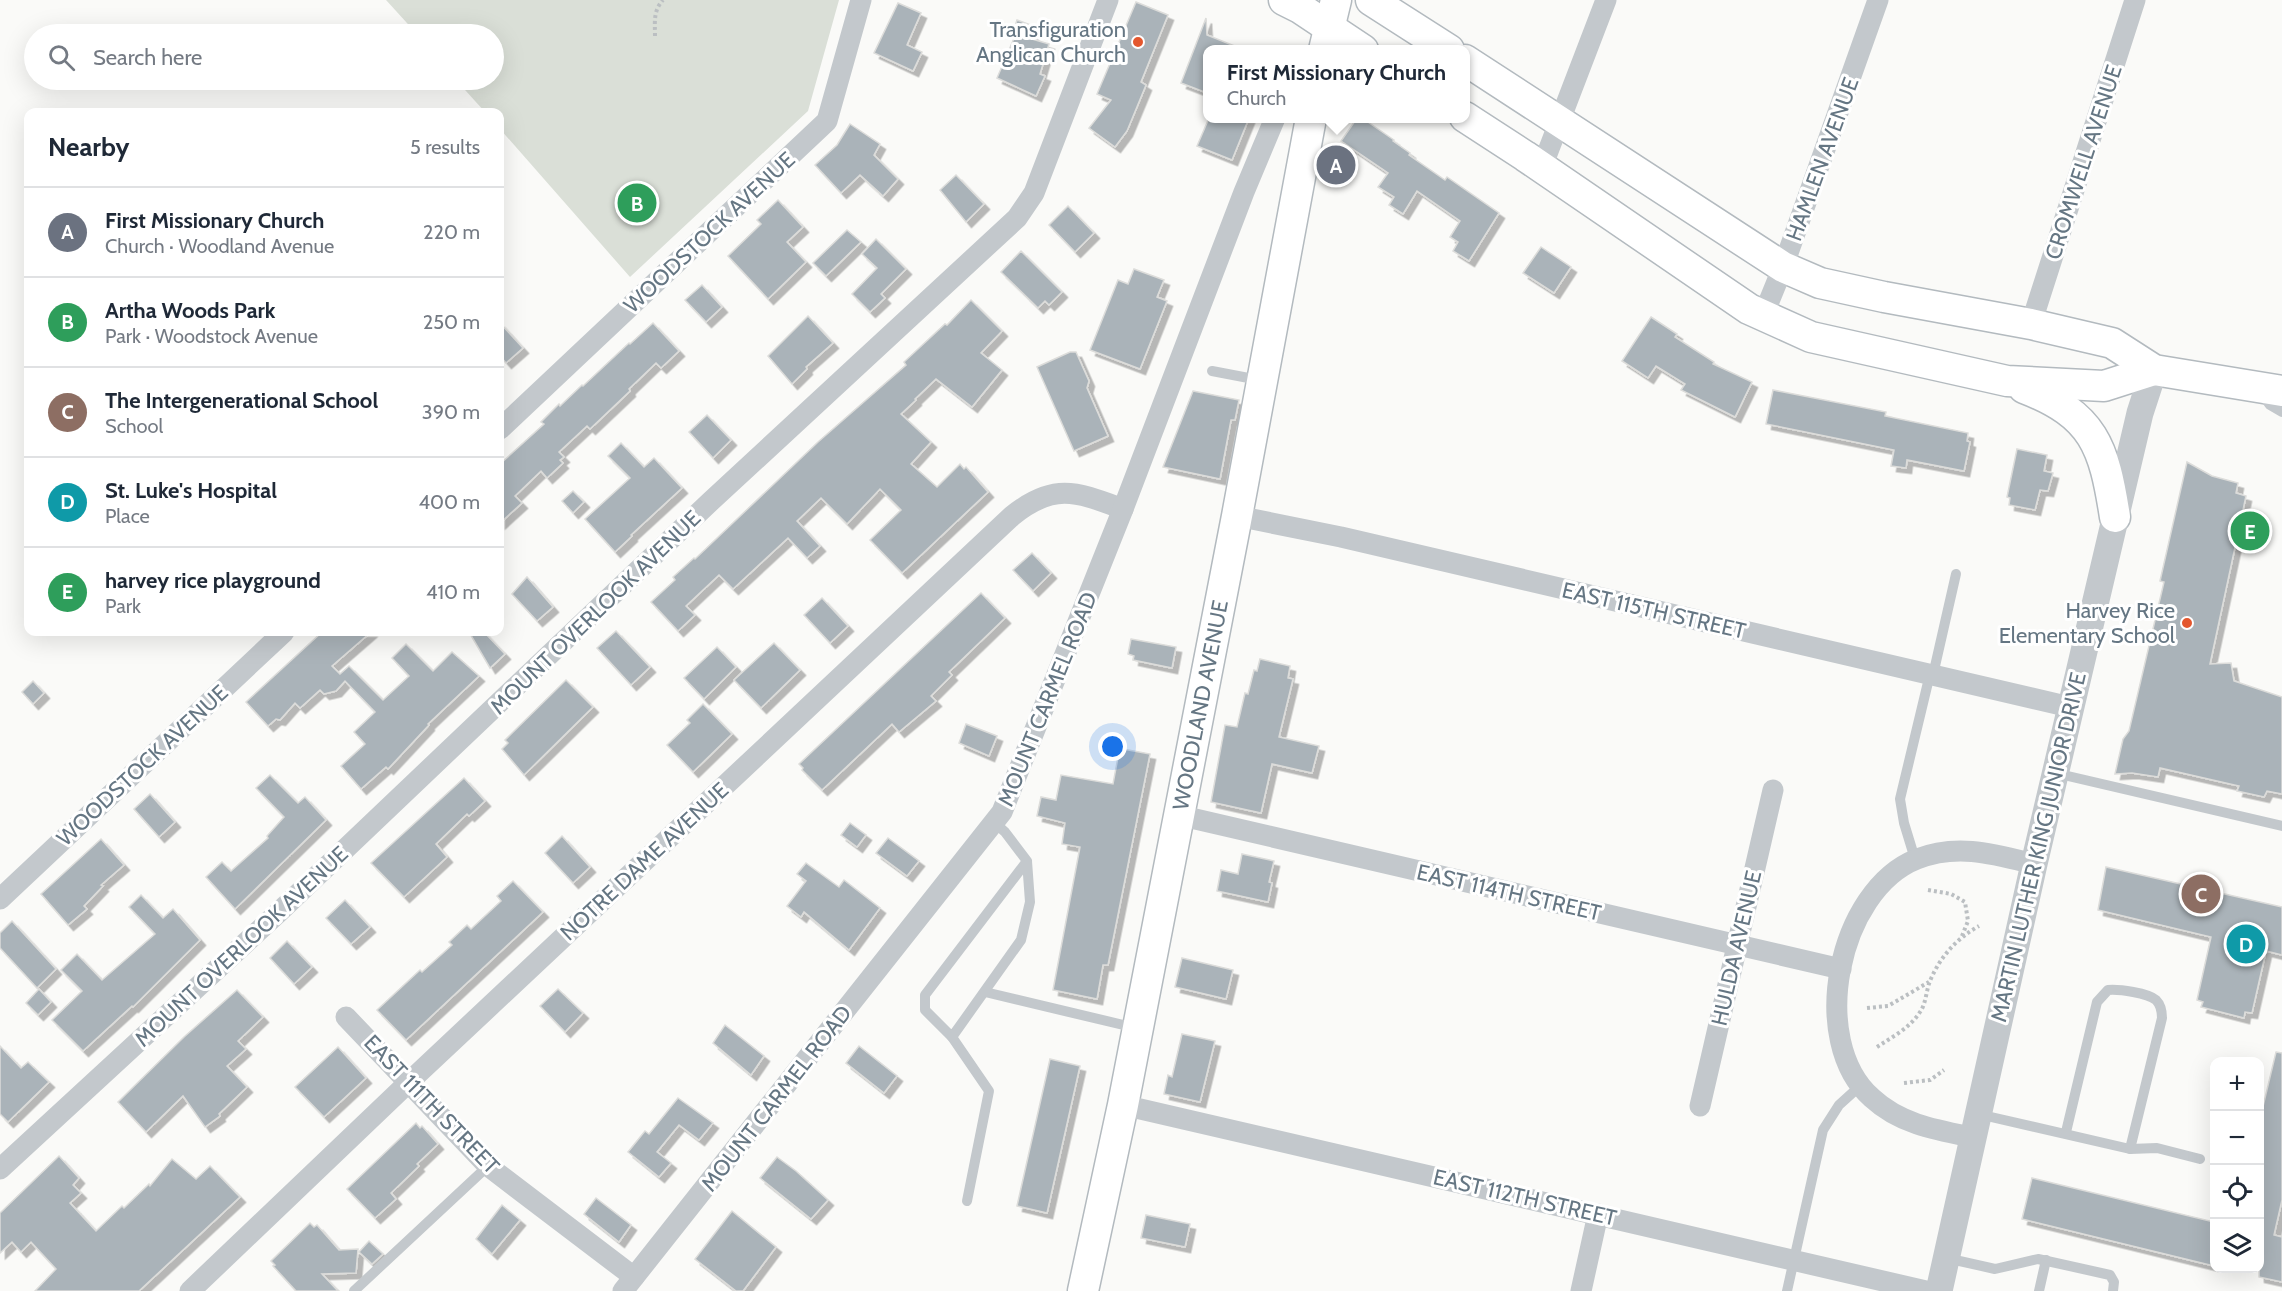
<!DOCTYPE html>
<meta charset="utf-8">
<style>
body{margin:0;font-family:Cabin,sans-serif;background:#f2f2f3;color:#1f2937}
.controls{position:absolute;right:18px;bottom:18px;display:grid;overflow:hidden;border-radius:12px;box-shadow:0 6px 24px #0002}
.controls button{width:54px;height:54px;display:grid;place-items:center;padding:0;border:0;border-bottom:2px solid #e0e1e3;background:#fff;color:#1f2937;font:30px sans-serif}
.you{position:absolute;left:1113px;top:747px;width:21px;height:21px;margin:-15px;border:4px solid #fff;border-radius:50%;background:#1a73e8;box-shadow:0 0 0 9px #1a73e833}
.badge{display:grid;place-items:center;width:39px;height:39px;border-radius:50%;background:#db2777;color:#fff;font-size:20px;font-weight:700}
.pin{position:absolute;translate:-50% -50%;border:3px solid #fff;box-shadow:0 2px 6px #0006}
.popup{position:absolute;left:1203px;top:45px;width:267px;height:78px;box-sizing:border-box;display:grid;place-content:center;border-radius:12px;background:#fff;filter:drop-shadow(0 2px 4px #0005);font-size:20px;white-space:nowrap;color:#747a83}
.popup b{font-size:22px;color:#1f2937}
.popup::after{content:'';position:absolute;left:50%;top:100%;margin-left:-12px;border:12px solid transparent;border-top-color:#fff}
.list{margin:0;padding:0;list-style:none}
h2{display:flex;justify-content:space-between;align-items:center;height:78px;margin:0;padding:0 24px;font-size:26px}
h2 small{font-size:20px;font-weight:400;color:#747a83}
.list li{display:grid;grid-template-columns:39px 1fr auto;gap:18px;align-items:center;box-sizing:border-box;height:90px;padding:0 24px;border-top:2px solid #e0e1e3}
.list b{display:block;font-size:22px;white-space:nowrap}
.list p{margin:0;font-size:20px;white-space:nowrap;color:#747a83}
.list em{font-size:20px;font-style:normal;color:#747a83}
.icon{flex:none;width:33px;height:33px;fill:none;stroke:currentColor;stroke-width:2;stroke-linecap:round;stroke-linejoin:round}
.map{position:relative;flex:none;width:2282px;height:1291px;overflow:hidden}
.search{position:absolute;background:#fff;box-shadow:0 6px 24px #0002;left:24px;top:24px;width:480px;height:66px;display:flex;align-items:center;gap:15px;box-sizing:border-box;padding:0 21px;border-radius:33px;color:#747a83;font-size:22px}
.panel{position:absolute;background:#fff;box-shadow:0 6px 24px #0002;left:24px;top:108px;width:480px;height:528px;border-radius:12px}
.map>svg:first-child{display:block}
</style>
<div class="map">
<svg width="2282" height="1291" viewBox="0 0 2282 1291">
<defs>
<filter id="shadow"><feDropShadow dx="5.5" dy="5.5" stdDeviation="0" flood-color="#0004"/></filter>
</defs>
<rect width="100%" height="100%" fill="#fafaf8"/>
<path fill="#dadfd7" d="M 386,0 L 839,0 L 808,111 L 630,277 L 500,129 L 500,112 L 485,112 L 456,80 L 494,80 L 494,34 L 417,34 Z"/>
<g fill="#aab3b9" stroke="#dcdcda" stroke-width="1.5" filter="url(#shadow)">
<path d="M 1136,2 L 1168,15 L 1141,82 L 1146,85 L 1127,131 L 1115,147 L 1089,128 L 1111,100 L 1097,94 Z"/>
<path d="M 898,3 L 921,13 L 907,45 L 922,52 L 913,71 L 874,53 Z"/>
<path d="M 1206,18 L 1207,35 L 1242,49 L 1207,50 L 1207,93 L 1181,83 Z"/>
<path d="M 1017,20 L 1036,27 L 1032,39 L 1049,44 L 1040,74 L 1045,76 L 1036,96 L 997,78 L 1015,36 L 1012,35 Z"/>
<path d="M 1209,118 L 1249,118 L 1232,160 L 1197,146 Z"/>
<path d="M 1357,118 L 1362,118 L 1394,140 L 1393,141 L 1410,153 L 1409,155 L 1445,180 L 1447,177 L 1499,213 L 1469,261 L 1453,251 L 1458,242 L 1450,237 L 1460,221 L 1417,191 L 1403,214 L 1389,205 L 1394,197 L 1378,187 L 1388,173 L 1341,141 Z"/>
<path d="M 850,124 L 880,144 L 874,155 L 898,179 L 883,196 L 860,175 L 841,193 L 815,165 L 837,145 Z"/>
<path d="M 956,175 L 984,204 L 966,222 L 940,190 Z"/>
<path d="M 778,200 L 803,227 L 787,242 L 806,262 L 768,299 L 728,256 L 761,224 L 757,220 Z"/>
<path d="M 1068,206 L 1094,233 L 1075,252 L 1049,225 Z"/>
<path d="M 847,230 L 861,242 L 826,276 L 813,263 Z"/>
<path d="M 876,239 L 906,269 L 881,294 L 885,298 L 870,312 L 852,294 L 877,268 L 862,254 Z"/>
<path d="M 1541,247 L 1571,267 L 1554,293 L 1523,273 Z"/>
<path d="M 1021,251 L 1062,292 L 1049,305 L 1045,301 L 1038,308 L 1001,272 Z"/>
<path d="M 1134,269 L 1164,280 L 1157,297 L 1167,301 L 1140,369 L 1090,350 L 1118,280 L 1128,284 Z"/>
<path d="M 702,285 L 722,307 L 706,322 L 685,300 Z"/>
<path d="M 971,300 L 1002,331 L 981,353 L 1002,370 L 972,407 L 936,379 L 915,399 L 916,400 L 901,414 L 931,442 L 911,464 L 937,487 L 960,464 L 964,469 L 966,467 L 988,492 L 902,573 L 870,540 L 901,510 L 880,489 L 847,524 L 821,498 L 797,521 L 820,546 L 807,558 L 788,538 L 733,589 L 719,575 L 686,606 L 695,615 L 678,631 L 651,602 L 675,580 L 673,577 L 694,558 L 695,559 L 818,442 L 906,365 L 904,362 L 945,324 L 947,325 Z"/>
<path d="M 808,316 L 833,343 L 806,367 L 807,369 L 792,384 L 768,356 Z"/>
<path d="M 1651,317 L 1677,334 L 1675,337 L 1714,362 L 1713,364 L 1752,382 L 1735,417 L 1681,390 L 1685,384 L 1656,366 L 1648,378 L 1622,361 Z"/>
<path d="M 500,323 L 523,348 L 506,363 L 500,356 Z"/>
<path d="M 653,323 L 679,351 L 661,368 L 656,363 L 629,389 L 630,391 L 590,429 L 587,426 L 559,452 L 564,457 L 560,460 L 563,463 L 547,478 L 541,471 L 515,496 L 522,503 L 500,523 L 500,464 L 544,424 L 541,422 L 559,404 L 560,406 L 582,385 L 583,386 L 629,343 L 630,344 Z"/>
<path d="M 1070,352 L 1076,352 L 1089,381 L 1087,388 L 1108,436 L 1074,451 L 1037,367 Z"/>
<path d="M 1773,390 L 1886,412 L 1885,416 L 1968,433 L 1967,441 L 1970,442 L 1964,471 L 1907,460 L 1906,468 L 1891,466 L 1894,450 L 1766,424 Z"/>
<path d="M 1193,391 L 1239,400 L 1235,420 L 1231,420 L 1220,479 L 1163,467 Z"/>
<path d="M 707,415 L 731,440 L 713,458 L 689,432 Z"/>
<path d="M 621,443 L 644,467 L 654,458 L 682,488 L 631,535 L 632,536 L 615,552 L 585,519 L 630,478 L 608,456 Z"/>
<path d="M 2017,449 L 2047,455 L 2044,471 L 2053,473 L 2048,491 L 2040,490 L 2035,510 L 2009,505 L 2010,498 L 2007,497 Z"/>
<path d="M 2187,462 L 2212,476 L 2238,483 L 2236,493 L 2246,496 L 2210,664 L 2231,663 L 2234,681 L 2282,697 L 2282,794 L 2267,791 L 2264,797 L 2237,791 L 2239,786 L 2160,768 L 2158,777 L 2132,773 L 2115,774 L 2123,739 L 2129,731 L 2164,582 L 2160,581 Z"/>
<path d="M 573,491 L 584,502 L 573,513 L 562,501 Z"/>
<path d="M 1032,553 L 1051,573 L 1033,591 L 1013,570 Z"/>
<path d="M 527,577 L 553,607 L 537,621 L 512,594 Z"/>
<path d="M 981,593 L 1005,618 L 949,672 L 952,675 L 931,696 L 936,701 L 899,732 L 892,724 L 822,790 L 802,770 L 803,768 L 799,764 Z"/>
<path d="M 822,598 L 848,626 L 830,643 L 804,615 Z"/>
<path d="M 616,631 L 650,667 L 631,685 L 597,648 Z"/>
<path d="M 322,632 L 371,632 L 332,666 L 340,674 L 349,666 L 383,700 L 409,676 L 392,658 L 406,644 L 433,671 L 452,652 L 479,676 L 428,724 L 429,725 L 388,769 L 386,767 L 361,789 L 341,766 L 365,744 L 354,732 L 375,712 L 345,681 L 336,691 L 324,694 L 320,690 L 300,708 L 295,703 L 280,720 L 276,719 L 268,726 L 246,702 Z"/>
<path d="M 469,632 L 484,632 L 505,654 L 490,668 Z"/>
<path d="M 1131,639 L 1176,647 L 1172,668 L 1133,660 L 1134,656 L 1128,654 Z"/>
<path d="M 774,643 L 800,670 L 761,708 L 734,680 Z"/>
<path d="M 717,647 L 736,667 L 704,699 L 684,678 Z"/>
<path d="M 1260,659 L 1290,666 L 1288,678 L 1293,679 L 1279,737 L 1319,746 L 1312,773 L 1272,764 L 1261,813 L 1211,802 L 1225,725 L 1237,727 L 1245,693 L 1248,694 L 1254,670 L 1257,671 Z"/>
<path d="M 566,680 L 593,707 L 524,775 L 502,749 L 508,743 L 505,740 Z"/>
<path d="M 33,681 L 44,693 L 33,704 L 22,692 Z"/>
<path d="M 703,704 L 732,734 L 693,772 L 667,745 L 690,723 L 687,720 Z"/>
<path d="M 966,724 L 997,736 L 989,756 L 959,743 Z"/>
<path d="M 1123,749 L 1150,754 L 1108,965 L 1103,965 L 1097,999 L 1053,990 L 1080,847 L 1062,844 L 1065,823 L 1037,816 L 1041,797 L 1056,800 L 1061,775 L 1113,784 L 1119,752 L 1122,752 Z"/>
<path d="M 270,775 L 298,803 L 305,797 L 326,820 L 235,909 L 206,877 L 222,862 L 231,871 L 268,838 L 267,836 L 284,817 L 256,788 Z"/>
<path d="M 464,778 L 485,801 L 469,816 L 467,814 L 436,844 L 447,857 L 404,897 L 371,863 Z"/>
<path d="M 150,794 L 175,822 L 159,837 L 134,809 Z"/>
<path d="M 850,823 L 866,835 L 857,847 L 841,835 Z"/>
<path d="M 562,836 L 590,867 L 573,883 L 545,853 Z"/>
<path d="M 888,838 L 919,861 L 907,876 L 876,853 Z"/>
<path d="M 101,839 L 124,865 L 101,885 L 103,886 L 84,906 L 87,909 L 68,925 L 41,894 Z"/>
<path d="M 1242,854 L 1274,861 L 1269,882 L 1272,883 L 1268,902 L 1217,891 L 1221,870 L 1238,874 Z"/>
<path d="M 806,863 L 839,887 L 844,880 L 880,908 L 849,950 L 804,912 L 801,917 L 787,906 L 806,881 L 797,874 Z"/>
<path d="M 2106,867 L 2282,907 L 2282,955 L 2266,951 L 2252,1013 L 2245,1012 L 2244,1018 L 2201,1007 L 2203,1002 L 2197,1000 L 2211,937 L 2098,910 Z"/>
<path d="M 513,881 L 543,912 L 406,1040 L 377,1010 L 420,970 L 422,972 L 452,945 L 449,942 L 467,925 L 471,929 L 501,901 L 497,896 Z"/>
<path d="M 141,895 L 163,918 L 173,909 L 200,940 L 133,1007 L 132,1006 L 83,1051 L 52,1020 L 82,991 L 61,970 L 77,954 L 102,980 L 155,934 L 129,907 Z"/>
<path d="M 345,900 L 370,927 L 351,944 L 326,918 Z"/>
<path d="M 12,921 L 56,969 L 37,988 L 0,948 L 0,933 Z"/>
<path d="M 287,941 L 312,967 L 294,984 L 270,958 Z"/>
<path d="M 1182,958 L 1233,970 L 1226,999 L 1175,987 Z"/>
<path d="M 39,989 L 51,1002 L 38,1015 L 26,1003 Z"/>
<path d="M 558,989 L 583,1013 L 565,1032 L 540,1006 Z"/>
<path d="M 237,990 L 263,1017 L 238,1041 L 246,1049 L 227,1066 L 247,1087 L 219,1114 L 220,1116 L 205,1127 L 183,1096 L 146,1132 L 118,1102 L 184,1037 Z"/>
<path d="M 725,1025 L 764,1056 L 751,1075 L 713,1043 Z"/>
<path d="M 1182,1034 L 1215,1041 L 1200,1102 L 1164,1094 L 1168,1075 L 1172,1077 Z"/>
<path d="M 0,1046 L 21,1068 L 28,1062 L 49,1082 L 8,1122 L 0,1114 Z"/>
<path d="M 859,1046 L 897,1076 L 884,1093 L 846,1063 Z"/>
<path d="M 338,1047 L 366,1078 L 324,1117 L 295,1087 Z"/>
<path d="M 2276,1052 L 2282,1053 L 2282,1200 L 2274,1235 L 2282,1237 L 2282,1282 L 2259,1277 L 2259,1123 Z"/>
<path d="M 1050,1059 L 1080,1066 L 1047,1213 L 1017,1206 Z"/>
<path d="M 678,1098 L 713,1123 L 699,1140 L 679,1125 L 657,1152 L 671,1163 L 659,1177 L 628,1152 L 645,1131 L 649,1134 Z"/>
<path d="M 416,1123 L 420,1128 L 422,1126 L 438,1144 L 417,1164 L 419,1166 L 391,1193 L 396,1199 L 375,1218 L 347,1189 Z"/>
<path d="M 59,1156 L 79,1178 L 73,1185 L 81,1193 L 70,1203 L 96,1231 L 122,1206 L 124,1208 L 149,1184 L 150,1186 L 172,1159 L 196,1179 L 210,1166 L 240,1197 L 139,1291 L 35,1291 L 56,1269 L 31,1242 L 21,1252 L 12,1242 L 0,1253 L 0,1213 Z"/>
<path d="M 777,1157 L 796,1171 L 828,1200 L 811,1219 L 760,1178 Z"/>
<path d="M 2032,1178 L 2214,1222 L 2214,1266 L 2022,1219 Z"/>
<path d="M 596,1198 L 631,1225 L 619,1242 L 584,1214 Z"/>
<path d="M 502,1205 L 520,1220 L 492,1254 L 476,1239 Z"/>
<path d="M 732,1211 L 776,1247 L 743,1291 L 736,1291 L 695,1259 Z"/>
<path d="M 1146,1215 L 1190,1224 L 1185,1247 L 1141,1238 Z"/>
<path d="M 310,1223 L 314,1227 L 317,1225 L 339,1250 L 358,1249 L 356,1273 L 322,1274 L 338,1291 L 296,1291 L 273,1266 L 275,1265 L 271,1261 Z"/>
<path d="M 369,1241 L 383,1254 L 372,1264 L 359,1252 Z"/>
</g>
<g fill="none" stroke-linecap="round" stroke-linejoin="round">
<g stroke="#b3babf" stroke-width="33">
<g id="secondary">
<path d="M 1284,0 L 1300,8 L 1363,50"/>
<path d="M 1371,0 L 1449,50"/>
<path d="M 1324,50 L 1336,0"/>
<path d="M 1465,60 L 1783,267 L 1820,283 L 1884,297 L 2031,324 L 2112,343 L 2154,370 L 2282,391"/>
<path d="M 1465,117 L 1525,156 L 1749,309 L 1811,337 L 2007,381 L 2104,386 L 2154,370"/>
<path d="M 2024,388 C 2094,415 2104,446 2115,517"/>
<path d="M 1083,1291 L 1123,1105 L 1237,516 L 1311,118"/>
</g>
</g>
<g stroke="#bbbfc2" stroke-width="4" stroke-dasharray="3 3" stroke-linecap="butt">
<path d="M 655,36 C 655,22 653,11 663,0"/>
<path d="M 1928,890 L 1951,894 L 1965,902 L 1968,921 L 1962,936"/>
<path d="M 1867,1008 L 1888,1006 L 1929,982"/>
<path d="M 1877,1047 C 1892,1037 1910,1028 1920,1012 C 1926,1004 1926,991 1930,981 C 1940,957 1956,939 1979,926"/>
<path d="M 1904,1083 L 1930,1080 L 1944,1070"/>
</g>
<g stroke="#c3c8cc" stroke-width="10">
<path d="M 1212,371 L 1259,380"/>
<path d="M 2262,394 L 2270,405 L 2282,412"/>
<path d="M 1933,675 L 1956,574"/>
<path d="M 2055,773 L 2282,826"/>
<path d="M 994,822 L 1005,832 L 1027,861 L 925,995 L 925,1010 L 952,1037 L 1021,940 L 1030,902 L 1027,861"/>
<path d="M 1915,859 L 1904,823 L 1900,799 L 1930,674"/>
<path d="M 985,992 L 1136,1028"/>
<path d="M 952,1037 L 989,1091 L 967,1201"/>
<path d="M 1978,1114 L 2130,1149 L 2157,1148 L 2200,1159"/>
<path d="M 2066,1132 L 2097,1002 L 2108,990 C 2119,989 2148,993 2156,1000 C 2161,1005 2162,1012 2162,1018 L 2130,1149"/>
<path d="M 1946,1258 L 1995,1269 L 2038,1259 L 2110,1275 L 2114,1282 L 2113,1291"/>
<path d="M 354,1291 L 488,1166"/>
<path d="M 1787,1291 L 1823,1130 L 1839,1105 L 1860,1086"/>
<path d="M 2039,1291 L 2046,1260"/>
</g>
<g stroke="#c3c8cc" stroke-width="21">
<path d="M 1542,167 L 1606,0"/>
<path d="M 1763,316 L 1783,267 L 1878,0"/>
<path d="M 2031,324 L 2135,0"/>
<path d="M 500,429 L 827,121 L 861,0"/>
<path d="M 1237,516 L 1341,537 L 2070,707"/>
<path d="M 1178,815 L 1841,969"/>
<path d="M 0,899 L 284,632"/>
<path d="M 346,1017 L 488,1166 L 634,1277"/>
<path d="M 1123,1105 L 1926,1291"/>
<path d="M 1700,1106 L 1773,790"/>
<path d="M 1972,1137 C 1936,1130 1900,1124 1872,1098 C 1807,1041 1838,890 1917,859 C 1957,843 1994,854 2034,864"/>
<path d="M 0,1169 L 279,912 L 711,501 L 1017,218 L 1034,193 L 1108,0"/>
<path d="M 190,1291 L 409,1082 L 1012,516 C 1054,482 1077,492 1123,509"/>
<path d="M 623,1291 L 1002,812 L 1123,509 L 1244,192 L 1275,118"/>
<path d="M 1581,1291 L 1598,1214"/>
</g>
<path stroke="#c3c8cc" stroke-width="27" d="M 1939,1291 L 2034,864 L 2140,413 L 2154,370"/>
<use href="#secondary" stroke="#fff" stroke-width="30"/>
</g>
<g fill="#e4572e" stroke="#fff" stroke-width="2">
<circle cx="1138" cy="42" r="6"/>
<circle cx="2187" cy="623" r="6"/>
</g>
<g text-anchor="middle" stroke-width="6" stroke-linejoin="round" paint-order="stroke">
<g font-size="22" fill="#657683" stroke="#fff" text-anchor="end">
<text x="1126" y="37">Transfiguration<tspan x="1126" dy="25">Anglican Church</tspan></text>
<text x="2175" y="618">Harvey Rice<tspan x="2175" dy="25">Elementary School</tspan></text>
</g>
<g font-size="22" fill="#657683" stroke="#fff">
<text transform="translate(1822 159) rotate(-70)" y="8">HAMLEN AVENUE</text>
<text transform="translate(2083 162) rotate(-72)" y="8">CROMWELL AVENUE</text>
<text transform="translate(709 232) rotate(-43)" y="8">WOODSTOCK AVENUE</text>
<text transform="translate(1654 610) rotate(13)" y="8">EAST 115TH STREET</text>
<text transform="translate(595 612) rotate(-44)" y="8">MOUNT OVERLOOK AVENUE</text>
<text transform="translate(1047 699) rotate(-68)" y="8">MOUNT CARMEL ROAD</text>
<text transform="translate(1200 705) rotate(-79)" y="8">WOODLAND AVENUE</text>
<text transform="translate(142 765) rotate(-43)" y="8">WOODSTOCK AVENUE</text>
<text transform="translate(2038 847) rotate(-77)" y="8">MARTIN LUTHER KING JUNIOR DRIVE</text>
<text transform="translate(644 861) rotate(-43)" y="8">NOTRE DAME AVENUE</text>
<text transform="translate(1509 892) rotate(13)" y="8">EAST 114TH STREET</text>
<text transform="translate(241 946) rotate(-43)" y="8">MOUNT OVERLOOK AVENUE</text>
<text transform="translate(1736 948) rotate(-77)" y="8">HULDA AVENUE</text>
<text transform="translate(776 1098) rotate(-52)" y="8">MOUNT CARMEL ROAD</text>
<text transform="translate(432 1104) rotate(46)" y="8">EAST 111TH STREET</text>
<text transform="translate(1525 1197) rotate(13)" y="8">EAST 112TH STREET</text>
</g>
</g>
</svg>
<div class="controls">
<button>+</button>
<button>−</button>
<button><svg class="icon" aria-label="locate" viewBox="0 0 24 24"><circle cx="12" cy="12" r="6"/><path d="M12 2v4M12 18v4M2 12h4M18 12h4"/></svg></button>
<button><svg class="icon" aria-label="layers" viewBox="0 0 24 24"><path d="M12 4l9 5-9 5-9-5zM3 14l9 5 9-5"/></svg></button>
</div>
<div class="you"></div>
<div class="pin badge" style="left:1336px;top:165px;background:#6b7280">A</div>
<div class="popup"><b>First Missionary Church</b>Church</div>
<div class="pin badge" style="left:637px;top:203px;background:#2e9e5b">B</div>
<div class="pin badge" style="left:2201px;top:894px;background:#8d6e63">C</div>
<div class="pin badge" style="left:2246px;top:944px;background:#0f9aa8">D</div>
<div class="pin badge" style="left:2250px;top:531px;background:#2e9e5b">E</div>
<div class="search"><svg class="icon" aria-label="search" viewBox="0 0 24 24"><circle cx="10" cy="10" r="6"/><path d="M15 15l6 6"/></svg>Search here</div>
<section class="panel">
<h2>Nearby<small>5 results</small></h2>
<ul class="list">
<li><span class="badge" style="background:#6b7280">A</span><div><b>First Missionary Church</b><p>Church · Woodland Avenue</p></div><em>220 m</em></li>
<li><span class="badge" style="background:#2e9e5b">B</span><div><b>Artha Woods Park</b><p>Park · Woodstock Avenue</p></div><em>250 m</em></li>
<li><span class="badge" style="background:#8d6e63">C</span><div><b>The Intergenerational School</b><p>School</p></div><em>390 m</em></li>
<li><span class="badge" style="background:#0f9aa8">D</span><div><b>St. Luke's Hospital</b><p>Place</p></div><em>400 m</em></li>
<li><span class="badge" style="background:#2e9e5b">E</span><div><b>harvey rice playground</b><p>Park</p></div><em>410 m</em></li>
</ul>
</section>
</div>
